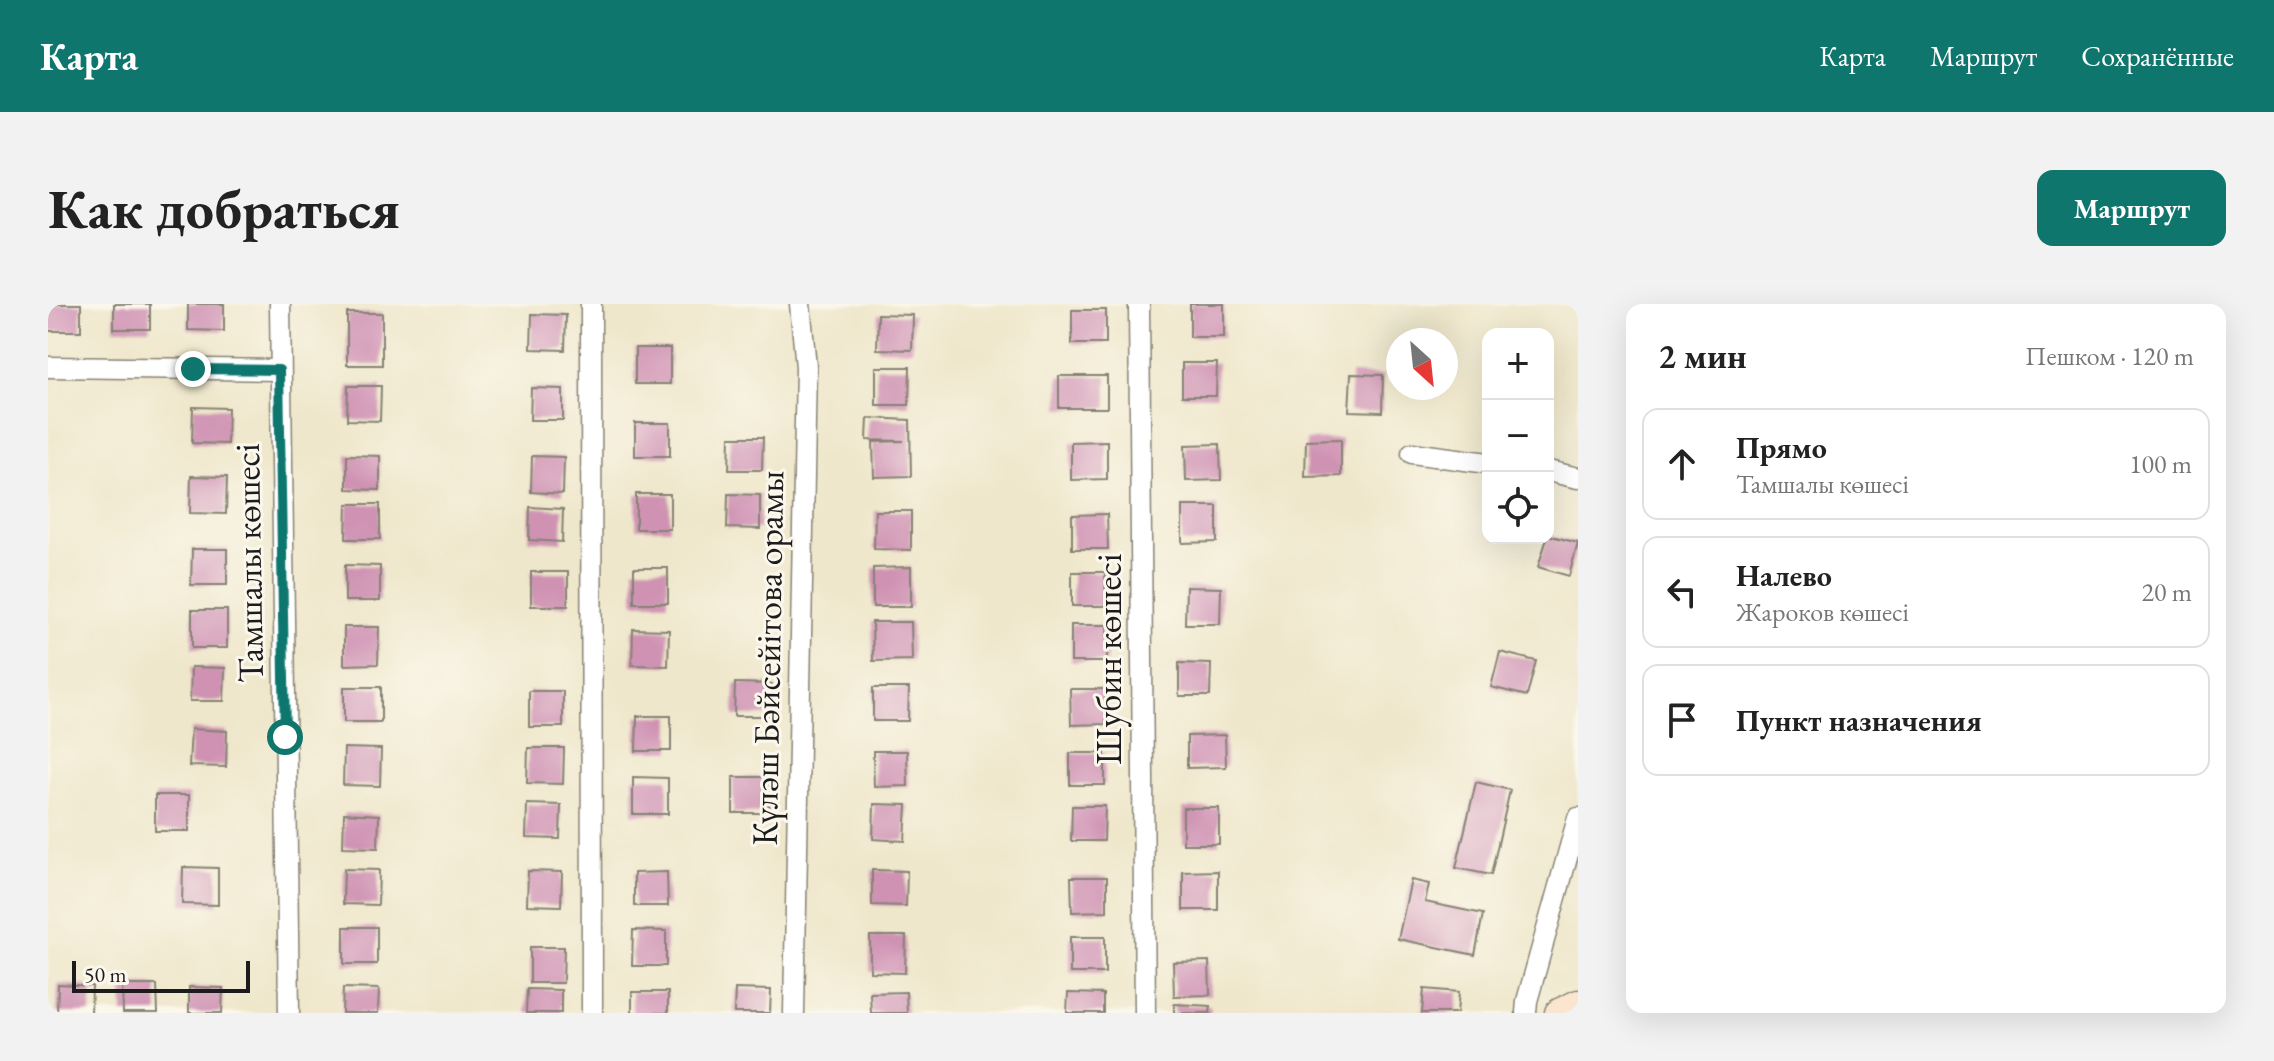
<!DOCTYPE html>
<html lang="ru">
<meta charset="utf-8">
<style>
body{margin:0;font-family:"EB Garamond",serif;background:#f2f2f2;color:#222}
.controls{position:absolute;right:24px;top:24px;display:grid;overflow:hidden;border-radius:16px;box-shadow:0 8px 32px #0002}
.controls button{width:72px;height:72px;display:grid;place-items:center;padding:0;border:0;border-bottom:2px solid #e0e0e0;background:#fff;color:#222;font:40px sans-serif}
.compass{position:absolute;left:1338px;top:24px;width:72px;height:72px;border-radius:50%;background:#fff;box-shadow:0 8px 32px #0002;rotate:153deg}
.scale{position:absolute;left:24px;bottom:20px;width:178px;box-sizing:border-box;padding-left:8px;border:4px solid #1c1c1c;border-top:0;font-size:22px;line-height:28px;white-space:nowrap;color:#1c1c1c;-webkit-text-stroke:6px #fbf7ec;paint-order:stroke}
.stop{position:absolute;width:24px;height:24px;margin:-18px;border:6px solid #0f766e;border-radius:50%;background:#fff}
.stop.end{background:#0f766e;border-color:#fff;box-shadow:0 2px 8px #0008}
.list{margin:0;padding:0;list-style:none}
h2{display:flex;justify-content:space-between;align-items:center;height:104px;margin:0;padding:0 32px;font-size:34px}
h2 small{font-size:26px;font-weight:400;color:#767676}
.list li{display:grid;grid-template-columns:52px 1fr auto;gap:24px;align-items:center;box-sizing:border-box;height:112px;margin:0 16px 16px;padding:0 16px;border:2px solid #e0e0e0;border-radius:16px}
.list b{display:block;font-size:30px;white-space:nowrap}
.list p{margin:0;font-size:26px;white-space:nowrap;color:#767676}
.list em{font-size:26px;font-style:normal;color:#767676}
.icon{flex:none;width:44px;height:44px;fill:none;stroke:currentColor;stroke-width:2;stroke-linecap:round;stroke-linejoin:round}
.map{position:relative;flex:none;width:1530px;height:709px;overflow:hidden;border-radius:16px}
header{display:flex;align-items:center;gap:48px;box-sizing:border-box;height:112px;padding:0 40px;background:#0f766e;color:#fff}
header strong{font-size:38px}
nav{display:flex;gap:44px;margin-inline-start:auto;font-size:28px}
.intro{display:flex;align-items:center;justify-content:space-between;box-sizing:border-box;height:192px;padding:0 48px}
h1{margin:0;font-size:56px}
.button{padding:20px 36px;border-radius:16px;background:#0f766e;color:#fff;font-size:28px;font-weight:700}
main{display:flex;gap:48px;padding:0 48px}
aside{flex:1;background:#fff;border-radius:16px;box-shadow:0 8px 32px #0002}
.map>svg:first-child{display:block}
</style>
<header>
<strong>Карта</strong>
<nav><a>Карта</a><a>Маршрут</a><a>Сохранённые</a></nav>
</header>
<div class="intro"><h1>Как добраться</h1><a class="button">Маршрут</a></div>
<main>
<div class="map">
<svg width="1530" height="709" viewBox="0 0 1530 709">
<rect width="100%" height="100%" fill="#fbf7ec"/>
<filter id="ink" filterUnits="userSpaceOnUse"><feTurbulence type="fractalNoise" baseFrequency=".0125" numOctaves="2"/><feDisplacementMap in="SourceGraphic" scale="16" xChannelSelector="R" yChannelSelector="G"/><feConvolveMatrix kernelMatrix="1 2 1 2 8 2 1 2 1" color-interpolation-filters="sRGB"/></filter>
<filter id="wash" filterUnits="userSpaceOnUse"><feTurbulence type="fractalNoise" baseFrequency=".006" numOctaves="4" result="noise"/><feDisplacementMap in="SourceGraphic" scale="32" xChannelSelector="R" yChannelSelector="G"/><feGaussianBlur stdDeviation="1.8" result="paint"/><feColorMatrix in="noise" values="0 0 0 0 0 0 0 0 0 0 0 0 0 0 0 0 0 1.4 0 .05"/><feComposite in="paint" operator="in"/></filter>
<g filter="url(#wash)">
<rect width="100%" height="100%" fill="#efe7cb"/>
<g id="blocks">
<g fill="#cf92b3">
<rect x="0" y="0" width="33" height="27"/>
<rect x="66" y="0" width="36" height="25"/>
<path d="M 140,0 L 176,0 L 176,27 L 140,26 Z"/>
<rect x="1142" y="0" width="34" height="33"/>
<rect x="1024" y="6" width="34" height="34"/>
<rect x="299" y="9" width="35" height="52"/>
<path d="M 484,10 L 518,11 L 517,46 L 483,45 Z"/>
<path d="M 830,10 L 865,11 L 864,46 L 829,45 Z"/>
<rect x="587" y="44" width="35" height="36"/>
<path d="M 1134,59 L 1169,59 L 1168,92 L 1134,92 Z"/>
<path d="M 828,63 L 862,63 L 861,101 L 828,101 Z"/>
<path d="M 1303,70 L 1335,71 L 1334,108 L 1301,107 Z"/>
<rect x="1011" y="72" width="48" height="32"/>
<path d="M 300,82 L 333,82 L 332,117 L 299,116 Z"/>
<path d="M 483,84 L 515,85 L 515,116 L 482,116 Z"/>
<path d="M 145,103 L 180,104 L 179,140 L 144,139 Z"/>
<path d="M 820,114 L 862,116 L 863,172 L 826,173 L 825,138 L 856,137 L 819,136 Z"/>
<rect x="587" y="119" width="35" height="33"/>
<path d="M 682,133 L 715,133 L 714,166 L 681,166 Z"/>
<path d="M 1293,135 L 1293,172 L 1257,173 L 1258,136 Z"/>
<path d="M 1059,137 L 1059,175 L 1023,176 L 1023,138 Z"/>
<path d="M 1172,140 L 1173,176 L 1138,177 L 1137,141 Z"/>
<path d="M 299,151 L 332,152 L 332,186 L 299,185 Z"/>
<path d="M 484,152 L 516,153 L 515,190 L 483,188 Z"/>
<path d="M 143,172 L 179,173 L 178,210 L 142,209 Z"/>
<rect x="588" y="190" width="34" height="35"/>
<path d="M 680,190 L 712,191 L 712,225 L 679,224 Z"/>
<path d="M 299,200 L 332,200 L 332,235 L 298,235 Z"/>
<path d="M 1134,202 L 1169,202 L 1169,238 L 1134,239 Z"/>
<path d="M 482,203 L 515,205 L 514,238 L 481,236 Z"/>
<path d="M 827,207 L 863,207 L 863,246 L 826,245 Z"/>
<path d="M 1059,210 L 1060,245 L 1024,245 L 1024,211 Z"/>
<path d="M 1500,231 L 1530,239 L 1521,272 L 1490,263 Z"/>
<path d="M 144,245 L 179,245 L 179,281 L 143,281 Z"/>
<path d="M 297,261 L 332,262 L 332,297 L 297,297 Z"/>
<path d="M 863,263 L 863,303 L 825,303 L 825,264 Z"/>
<rect x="586" y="264" width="34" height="35"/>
<rect x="483" y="268" width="37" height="34"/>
<path d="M 1024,268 L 1057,268 L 1058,302 L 1024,302 Z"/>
<path d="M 1138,283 L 1173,284 L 1172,320 L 1137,320 Z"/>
<rect x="144" y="306" width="35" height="38"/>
<path d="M 824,318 L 863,318 L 864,356 L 825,357 Z"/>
<rect x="1023" y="321" width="36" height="37"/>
<path d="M 296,323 L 331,323 L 330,360 L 296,361 Z"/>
<path d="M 585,325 L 621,326 L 620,362 L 584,361 Z"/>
<path d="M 1452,348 L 1488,357 L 1479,392 L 1443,383 Z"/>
<path d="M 1131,359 L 1163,360 L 1162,392 L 1131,392 Z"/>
<path d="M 143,363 L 177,364 L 176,397 L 142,397 Z"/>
<path d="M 687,379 L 724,380 L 724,412 L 686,412 Z"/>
<rect x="296" y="383" width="37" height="35"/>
<path d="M 825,384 L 861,384 L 860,417 L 825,417 Z"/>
<path d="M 1022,385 L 1057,385 L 1058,420 L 1023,421 Z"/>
<rect x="481" y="387" width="34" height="36"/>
<path d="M 589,412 L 623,412 L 623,447 L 588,447 Z"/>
<path d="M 143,425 L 179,427 L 178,463 L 141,462 Z"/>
<path d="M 1177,431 L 1178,463 L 1139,464 L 1139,432 Z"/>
<path d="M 296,444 L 333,445 L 332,482 L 295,481 Z"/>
<path d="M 480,444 L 516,444 L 515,480 L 479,479 Z"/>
<path d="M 825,447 L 859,447 L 860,482 L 826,483 Z"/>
<rect x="1022" y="449" width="35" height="32"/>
<path d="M 585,473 L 620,474 L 620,510 L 585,510 Z"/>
<rect x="685" y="473" width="36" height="36"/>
<path d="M 1428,478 L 1462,486 L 1443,571 L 1408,564 Z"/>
<rect x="107" y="491" width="34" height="36"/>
<path d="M 479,500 L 513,501 L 512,535 L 478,534 Z"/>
<path d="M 826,500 L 859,501 L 857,537 L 825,535 Z"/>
<path d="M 1024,502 L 1057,502 L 1056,537 L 1023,537 Z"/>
<rect x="1135" y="504" width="36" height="36"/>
<path d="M 296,509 L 331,511 L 330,544 L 295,543 Z"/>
<path d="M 135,563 L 170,564 L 170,601 L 134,600 Z"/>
<path d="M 296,565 L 331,566 L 330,601 L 295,600 Z"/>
<path d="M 824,566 L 859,567 L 858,602 L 824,601 Z"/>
<path d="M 480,567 L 514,568 L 513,602 L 479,601 Z"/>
<path d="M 1170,567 L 1170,606 L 1135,606 L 1135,568 Z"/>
<path d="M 619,568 L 620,602 L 586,602 L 586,569 Z"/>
<path d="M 1023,573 L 1059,573 L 1059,607 L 1024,608 Z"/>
<path d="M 1363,576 L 1381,580 L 1377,598 L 1435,610 L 1427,651 L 1350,635 Z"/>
<rect x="296" y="623" width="33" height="37"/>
<path d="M 585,626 L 618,627 L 618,662 L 584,662 Z"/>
<path d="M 822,632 L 858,632 L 857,669 L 822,668 Z"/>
<rect x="1022" y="633" width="35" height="36"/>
<path d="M 482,643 L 516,643 L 515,679 L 482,679 Z"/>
<path d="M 1161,657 L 1162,691 L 1126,692 L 1125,658 Z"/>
<path d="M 10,680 L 44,682 L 43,709 L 9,709 Z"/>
<path d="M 74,681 L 109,681 L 110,709 L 75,709 Z"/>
<path d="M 141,683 L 175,684 L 174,709 L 141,709 Z"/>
<path d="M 295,684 L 331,685 L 330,709 L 294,709 Z"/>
<path d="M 479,685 L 513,686 L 513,709 L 478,709 Z"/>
<path d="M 687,685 L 723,686 L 722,709 L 686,709 Z"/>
<path d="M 1376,685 L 1411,688 L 1409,709 L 1374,709 Z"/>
<rect x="584" y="688" width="36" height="21"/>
<path d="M 858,688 L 859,709 L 823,709 L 822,689 Z"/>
<path d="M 1020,689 L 1055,690 L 1055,709 L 1019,709 Z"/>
<path d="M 1126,700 L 1163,702 L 1162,709 L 1126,709 Z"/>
</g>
</g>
</g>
<g filter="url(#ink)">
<use href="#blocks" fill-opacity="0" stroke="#868274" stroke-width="2"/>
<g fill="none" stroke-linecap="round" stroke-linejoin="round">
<g stroke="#868274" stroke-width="23">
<g id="street">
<path d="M 232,0 L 241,709"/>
<path d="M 543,0 L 544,709"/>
<path d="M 1091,0 L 1097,709"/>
<path d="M 0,63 L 231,66"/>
<path d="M 1364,149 L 1440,159"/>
<path d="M 1500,167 L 1530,174"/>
<path d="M 746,709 L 758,63 L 752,0"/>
<path d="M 1478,709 L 1479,697 L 1530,514"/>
</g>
</g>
<g stroke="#868274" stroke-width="31">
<path id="secondary" d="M 1511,709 L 1530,700"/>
</g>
<use href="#street" stroke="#fff" stroke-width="20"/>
<use href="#secondary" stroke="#fbe5cf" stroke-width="28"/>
</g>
</g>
<g fill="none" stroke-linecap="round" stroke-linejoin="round" filter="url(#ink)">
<path stroke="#0f766e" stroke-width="10" d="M 145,65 L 231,66 L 237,433"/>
</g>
<g text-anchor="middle" stroke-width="6" stroke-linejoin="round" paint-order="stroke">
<g font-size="36" fill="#1c1c1c" stroke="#fbf7ec">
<text transform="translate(200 259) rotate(-91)" y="13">Тамшалы көшесі</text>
<text transform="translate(719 354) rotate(-89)" y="13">Күләш Бәйсейітова орамы</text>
<text transform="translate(1060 355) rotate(-90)" y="13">Шубин көшесі</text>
</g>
</g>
</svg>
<div class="controls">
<button>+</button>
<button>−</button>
<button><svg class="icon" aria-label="locate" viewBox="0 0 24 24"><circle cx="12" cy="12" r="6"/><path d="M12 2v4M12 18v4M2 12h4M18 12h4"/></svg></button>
</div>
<svg class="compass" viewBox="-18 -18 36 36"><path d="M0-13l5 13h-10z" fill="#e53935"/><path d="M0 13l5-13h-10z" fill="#767676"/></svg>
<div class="scale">50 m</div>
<div class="stop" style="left:237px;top:433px"></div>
<div class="stop end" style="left:145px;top:65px"></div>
</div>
<aside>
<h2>2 мин<small>Пешком · 120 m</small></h2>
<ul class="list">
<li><svg class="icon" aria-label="ahead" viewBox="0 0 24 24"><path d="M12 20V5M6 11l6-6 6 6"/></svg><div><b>Прямо</b><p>Тамшалы көшесі</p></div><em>100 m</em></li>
<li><svg class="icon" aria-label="left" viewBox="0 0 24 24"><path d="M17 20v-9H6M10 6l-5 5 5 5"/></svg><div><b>Налево</b><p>Жароков көшесі</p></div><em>20 m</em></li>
<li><svg class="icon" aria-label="arrive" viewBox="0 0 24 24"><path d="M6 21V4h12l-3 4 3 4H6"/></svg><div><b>Пункт назначения</b></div></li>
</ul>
</aside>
</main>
